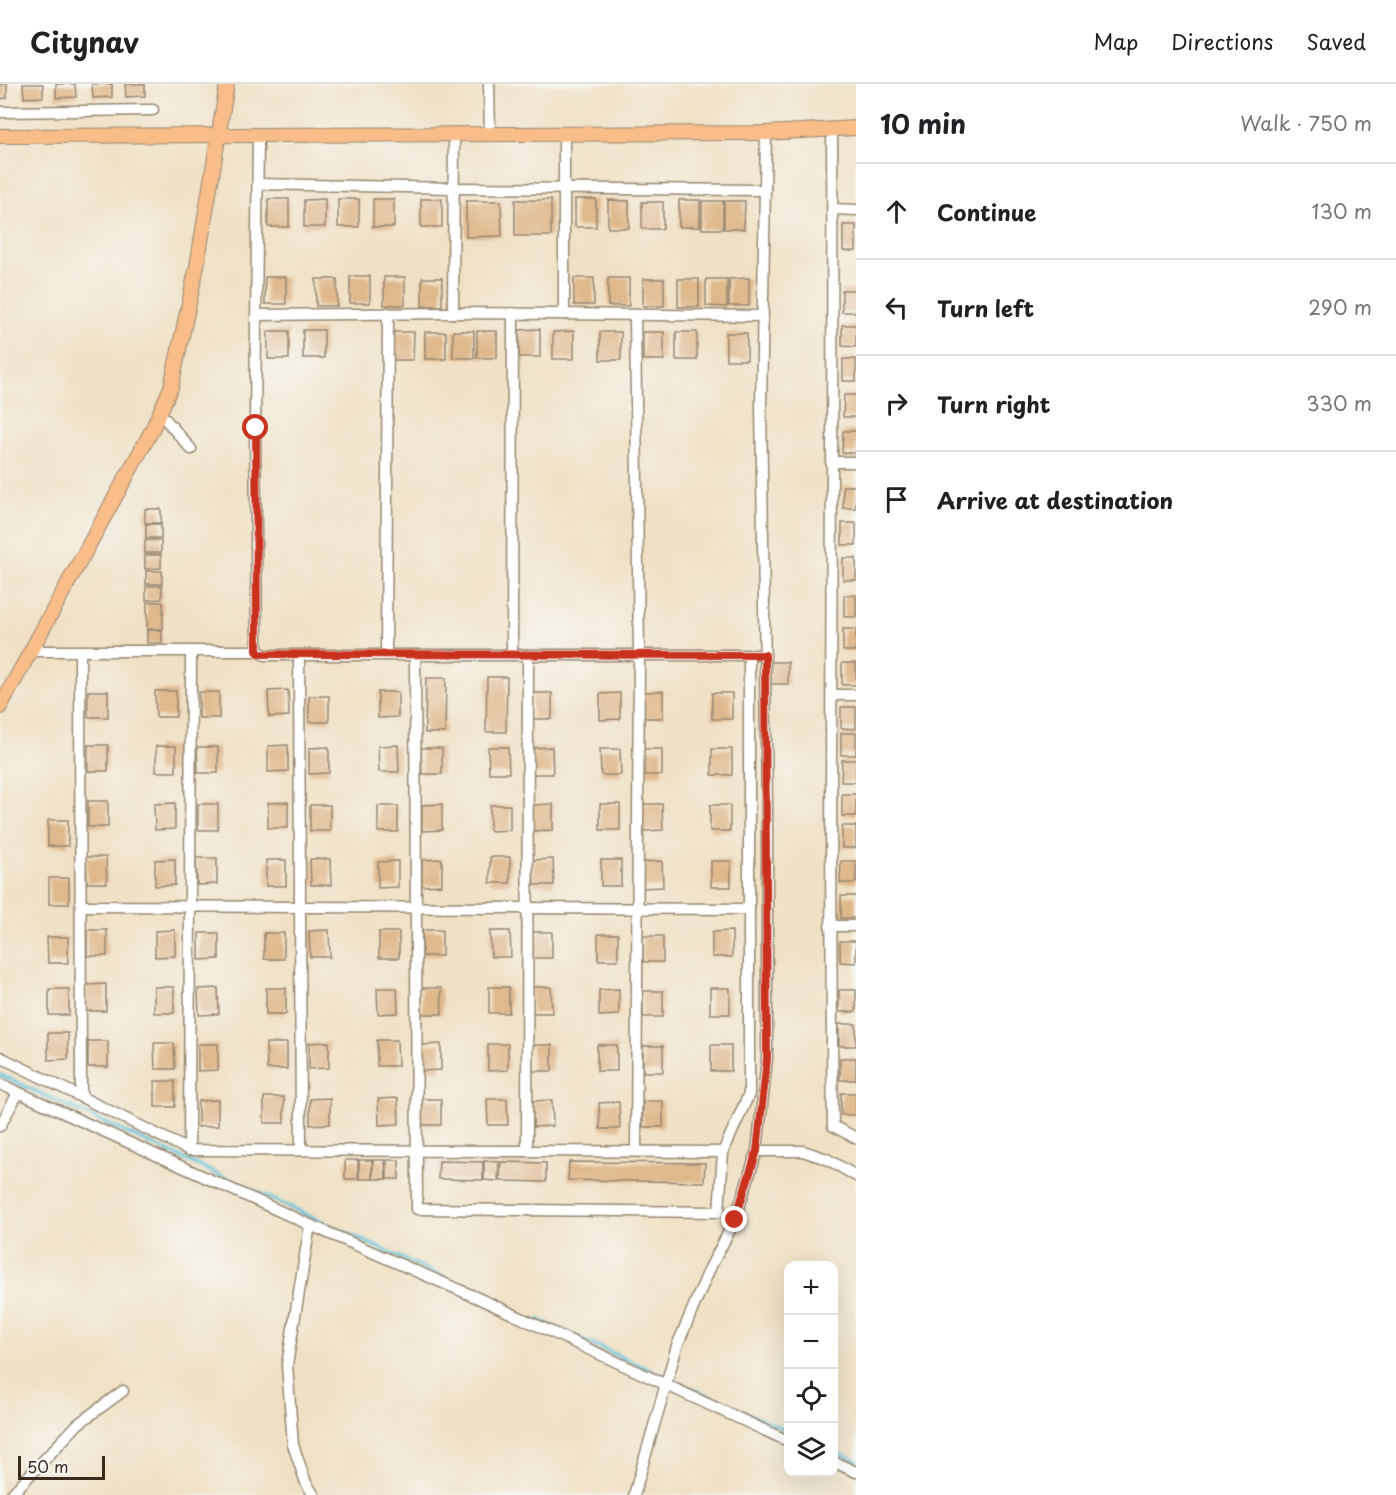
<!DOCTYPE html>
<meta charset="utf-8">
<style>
body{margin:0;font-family:"Playpen Sans",sans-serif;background:#f2f2f2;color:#202124}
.controls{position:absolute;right:18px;bottom:18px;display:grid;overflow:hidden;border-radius:12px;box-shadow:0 6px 24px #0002}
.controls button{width:54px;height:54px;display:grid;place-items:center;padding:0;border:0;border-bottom:2px solid #e0e0e0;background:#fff;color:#202124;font:30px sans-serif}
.scale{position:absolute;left:18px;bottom:15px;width:87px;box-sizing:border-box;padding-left:6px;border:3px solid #3b2a1e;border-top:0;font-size:16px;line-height:21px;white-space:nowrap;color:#3b2a1e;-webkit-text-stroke:4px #f6f6f2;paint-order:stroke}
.stop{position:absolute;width:18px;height:18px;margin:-14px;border:4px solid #c8321e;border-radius:50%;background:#fff}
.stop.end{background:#c8321e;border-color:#fff;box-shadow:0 2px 6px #0008}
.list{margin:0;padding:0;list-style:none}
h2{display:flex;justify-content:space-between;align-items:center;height:78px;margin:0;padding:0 24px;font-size:26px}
h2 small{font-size:20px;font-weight:400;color:#757577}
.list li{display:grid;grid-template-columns:39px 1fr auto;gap:18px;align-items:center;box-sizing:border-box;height:96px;padding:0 24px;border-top:2px solid #e0e0e0}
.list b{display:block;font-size:22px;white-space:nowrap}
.list em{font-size:20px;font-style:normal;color:#757577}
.icon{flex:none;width:33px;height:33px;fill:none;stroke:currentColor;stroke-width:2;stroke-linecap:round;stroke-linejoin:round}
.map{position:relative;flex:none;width:856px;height:1411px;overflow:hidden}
header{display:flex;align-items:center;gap:36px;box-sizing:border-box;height:84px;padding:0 30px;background:#fff;border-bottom:2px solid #e0e0e0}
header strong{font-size:28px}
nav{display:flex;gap:33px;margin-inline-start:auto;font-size:21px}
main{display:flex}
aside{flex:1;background:#fff}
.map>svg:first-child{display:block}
</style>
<header>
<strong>Citynav</strong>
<nav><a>Map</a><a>Directions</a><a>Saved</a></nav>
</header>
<main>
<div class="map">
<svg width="856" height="1411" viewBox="0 0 856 1411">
<rect width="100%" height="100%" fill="#f6f6f2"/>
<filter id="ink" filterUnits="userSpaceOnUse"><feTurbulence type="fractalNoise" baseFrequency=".0167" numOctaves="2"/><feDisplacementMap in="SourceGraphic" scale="12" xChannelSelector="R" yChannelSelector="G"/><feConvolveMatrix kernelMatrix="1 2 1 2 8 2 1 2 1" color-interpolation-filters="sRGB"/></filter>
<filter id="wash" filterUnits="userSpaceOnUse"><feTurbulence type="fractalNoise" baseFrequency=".008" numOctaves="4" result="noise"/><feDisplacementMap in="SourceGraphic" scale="24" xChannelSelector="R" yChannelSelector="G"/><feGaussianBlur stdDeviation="1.35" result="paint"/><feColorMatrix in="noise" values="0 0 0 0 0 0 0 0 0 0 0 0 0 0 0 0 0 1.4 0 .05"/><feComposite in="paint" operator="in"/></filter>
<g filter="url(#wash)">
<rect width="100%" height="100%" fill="#f0e1c4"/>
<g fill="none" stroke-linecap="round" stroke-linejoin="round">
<g stroke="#5ac0d8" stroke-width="4">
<path d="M 0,991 L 458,1200"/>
<path d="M 538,1236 L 661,1291"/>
<path d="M 674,1297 L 788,1347"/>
<path d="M 834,1367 L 856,1377"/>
</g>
</g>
<g id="blocks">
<g fill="#dfb88b">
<path d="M 0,0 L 7,0 L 7,14 L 0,15 Z"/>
<path d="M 23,0 L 43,0 L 43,13 L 24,14 Z"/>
<path d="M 56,0 L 75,0 L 76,13 L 56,14 Z"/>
<path d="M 92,0 L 112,0 L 112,13 L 93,14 Z"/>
<path d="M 125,0 L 145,0 L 145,12 L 126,13 Z"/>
<rect x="268" y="115" width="21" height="28"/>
<path d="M 325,115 L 325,143 L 304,143 L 304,116 Z"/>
<rect x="338" y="115" width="21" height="28"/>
<rect x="373" y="115" width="21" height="28"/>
<rect x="421" y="115" width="21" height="28"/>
<rect x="575" y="115" width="21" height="28"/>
<rect x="515" y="116" width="36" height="36"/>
<path d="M 608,116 L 629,117 L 629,144 L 608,144 Z"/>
<rect x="679" y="116" width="21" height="27"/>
<path d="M 466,117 L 501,117 L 502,152 L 466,153 Z"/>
<rect x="702" y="117" width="21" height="28"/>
<path d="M 724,117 L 745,117 L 744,145 L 724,145 Z"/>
<rect x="642" y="118" width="21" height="27"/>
<rect x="843" y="141" width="13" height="26"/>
<rect x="350" y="192" width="20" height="27"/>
<rect x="265" y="193" width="21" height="27"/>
<rect x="384" y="193" width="21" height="28"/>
<rect x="422" y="194" width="20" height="28"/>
<rect x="574" y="194" width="20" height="27"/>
<rect x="608" y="194" width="21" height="28"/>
<path d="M 749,194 L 749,222 L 729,222 L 729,195 Z"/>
<rect x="316" y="195" width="21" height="27"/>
<rect x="643" y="195" width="21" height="27"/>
<rect x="678" y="195" width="21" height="28"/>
<path d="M 706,195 L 727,195 L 727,223 L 706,222 Z"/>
<rect x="842" y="206" width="14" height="22"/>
<path d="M 842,241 L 856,241 L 856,263 L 842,262 Z"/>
<path d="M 540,245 L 540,273 L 519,273 L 519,246 Z"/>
<rect x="303" y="246" width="21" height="28"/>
<rect x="268" y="247" width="21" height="28"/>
<rect x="453" y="247" width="21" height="27"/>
<rect x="477" y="247" width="20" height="27"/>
<path d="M 574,247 L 574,275 L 553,275 L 553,248 Z"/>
<path d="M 393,248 L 414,248 L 413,276 L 393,276 Z"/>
<rect x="425" y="248" width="21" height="27"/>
<rect x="600" y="248" width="21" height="28"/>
<rect x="643" y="248" width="21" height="28"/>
<rect x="676" y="248" width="21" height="28"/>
<rect x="726" y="249" width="21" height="27"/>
<rect x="843" y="275" width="13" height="22"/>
<path d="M 844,311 L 856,311 L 856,333 L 843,333 Z"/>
<path d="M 843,347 L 856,347 L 856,369 L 842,369 Z"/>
<rect x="843" y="402" width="13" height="22"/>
<rect x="145" y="425" width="16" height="14"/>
<rect x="842" y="439" width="14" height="22"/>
<rect x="146" y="440" width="15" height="14"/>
<rect x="145" y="456" width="16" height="13"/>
<path d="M 145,471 L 161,471 L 161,484 L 145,485 Z"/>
<rect x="843" y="474" width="13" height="22"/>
<rect x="146" y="487" width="16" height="13"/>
<path d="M 146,502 L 162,502 L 162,515 L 146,516 Z"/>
<rect x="844" y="511" width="12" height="22"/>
<rect x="147" y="518" width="16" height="27"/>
<rect x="843" y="545" width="13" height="22"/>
<rect x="147" y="546" width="15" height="13"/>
<rect x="764" y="578" width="24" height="22"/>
<rect x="842" y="579" width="14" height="22"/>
<path d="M 487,593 L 507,593 L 506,648 L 486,648 Z"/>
<path d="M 426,594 L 446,594 L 445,649 L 425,649 Z"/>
<path d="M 288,606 L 289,632 L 269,633 L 268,607 Z"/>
<rect x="88" y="607" width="20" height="26"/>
<path d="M 155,607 L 176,607 L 176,633 L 156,633 Z"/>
<path d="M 663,607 L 663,634 L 643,634 L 643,608 Z"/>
<rect x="199" y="608" width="20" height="26"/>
<path d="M 378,608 L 398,608 L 398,633 L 378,634 Z"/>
<rect x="532" y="609" width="20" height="26"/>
<path d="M 620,609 L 620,635 L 600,636 L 600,610 Z"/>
<rect x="712" y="609" width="20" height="26"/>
<rect x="309" y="612" width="20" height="26"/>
<path d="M 841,623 L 856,623 L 856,645 L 841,644 Z"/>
<rect x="841" y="649" width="15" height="22"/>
<rect x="88" y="661" width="20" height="26"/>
<path d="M 288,661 L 288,687 L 268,688 L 268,662 Z"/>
<path d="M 398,661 L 399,688 L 379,688 L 378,662 Z"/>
<rect x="156" y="662" width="20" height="26"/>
<path d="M 197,663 L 218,663 L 218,689 L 198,689 Z"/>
<path d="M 329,663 L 329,689 L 309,690 L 309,664 Z"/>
<path d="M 488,663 L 508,663 L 509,689 L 489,689 Z"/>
<path d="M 552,663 L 553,690 L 533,690 L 532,664 Z"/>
<path d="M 421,664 L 442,664 L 442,690 L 422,690 Z"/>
<path d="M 600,665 L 620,665 L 621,691 L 601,691 Z"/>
<rect x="642" y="665" width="20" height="26"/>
<rect x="712" y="665" width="20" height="26"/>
<path d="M 842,676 L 856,676 L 856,698 L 841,698 Z"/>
<rect x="842" y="710" width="14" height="22"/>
<rect x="88" y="717" width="20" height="26"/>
<path d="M 288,718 L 288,744 L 268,744 L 268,719 Z"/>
<path d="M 175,719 L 175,745 L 155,746 L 154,720 Z"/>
<rect x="198" y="720" width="20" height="26"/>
<path d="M 442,720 L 442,746 L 422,747 L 422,721 Z"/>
<path d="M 553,720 L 553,746 L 533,747 L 533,721 Z"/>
<rect x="600" y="720" width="20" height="26"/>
<path d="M 642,720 L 662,720 L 663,746 L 643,747 Z"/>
<rect x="310" y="721" width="20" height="26"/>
<path d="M 490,721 L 510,721 L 510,746 L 490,747 Z"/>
<rect x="710" y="721" width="20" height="26"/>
<rect x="378" y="722" width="20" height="26"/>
<rect x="48" y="736" width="20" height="26"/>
<rect x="842" y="742" width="14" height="22"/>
<path d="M 86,773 L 106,773 L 107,799 L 87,799 Z"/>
<rect x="490" y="773" width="20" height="26"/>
<path d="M 196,774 L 217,774 L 217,800 L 197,801 Z"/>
<path d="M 175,775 L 175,801 L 155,802 L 155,776 Z"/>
<path d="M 310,775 L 330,775 L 331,801 L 311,801 Z"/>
<path d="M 442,775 L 442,801 L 422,802 L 422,776 Z"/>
<path d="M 553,775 L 554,801 L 534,801 L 533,776 Z"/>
<rect x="266" y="776" width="20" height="26"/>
<rect x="601" y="776" width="20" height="26"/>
<path d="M 398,777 L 398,803 L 378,804 L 378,778 Z"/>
<path d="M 662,777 L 663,803 L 643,804 L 642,778 Z"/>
<rect x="711" y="777" width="20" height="26"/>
<path d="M 841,777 L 856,777 L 856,799 L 840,799 Z"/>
<rect x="49" y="794" width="20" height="26"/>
<rect x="841" y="812" width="15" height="22"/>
<rect x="87" y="846" width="20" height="26"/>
<path d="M 175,846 L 175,872 L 155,873 L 155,847 Z"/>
<path d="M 329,846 L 330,873 L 310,873 L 309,847 Z"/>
<rect x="422" y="846" width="20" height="26"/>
<path d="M 490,847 L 510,847 L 511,873 L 491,873 Z"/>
<path d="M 732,847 L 732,873 L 712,873 L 712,848 Z"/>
<rect x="379" y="848" width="20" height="26"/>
<path d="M 531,848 L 552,848 L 552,874 L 532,874 Z"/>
<path d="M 199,849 L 219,849 L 219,875 L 199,876 Z"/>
<rect x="264" y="849" width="20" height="26"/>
<rect x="598" y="850" width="20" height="26"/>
<rect x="643" y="852" width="20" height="26"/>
<path d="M 47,853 L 68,853 L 68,879 L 48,879 Z"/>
<path d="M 840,857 L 856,857 L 856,879 L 840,878 Z"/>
<path d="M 106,900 L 106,927 L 86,927 L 86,901 Z"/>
<rect x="154" y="903" width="20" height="26"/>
<rect x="489" y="903" width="20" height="26"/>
<path d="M 531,903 L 551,903 L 552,929 L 532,929 Z"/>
<path d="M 218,904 L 219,930 L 199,931 L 198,905 Z"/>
<rect x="266" y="904" width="20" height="26"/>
<path d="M 377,904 L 397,904 L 398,929 L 378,930 Z"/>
<path d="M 421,904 L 441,904 L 442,930 L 422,930 Z"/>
<rect x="710" y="904" width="20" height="26"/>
<rect x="49" y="905" width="20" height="26"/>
<path d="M 619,905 L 619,931 L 599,932 L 599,906 Z"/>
<rect x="839" y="906" width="17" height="22"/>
<rect x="643" y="907" width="20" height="26"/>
<rect x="839" y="940" width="17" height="22"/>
<path d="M 48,949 L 68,949 L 68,975 L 48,976 Z"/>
<path d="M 377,956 L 397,956 L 398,982 L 377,982 Z"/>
<rect x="88" y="957" width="20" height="26"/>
<path d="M 329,958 L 329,984 L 309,985 L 309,959 Z"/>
<path d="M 154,959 L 174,959 L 175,985 L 155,985 Z"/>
<path d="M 266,959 L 287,959 L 287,985 L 267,985 Z"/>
<path d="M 198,960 L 218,960 L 218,986 L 198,987 Z"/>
<path d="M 441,960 L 441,986 L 421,987 L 421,961 Z"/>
<path d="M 488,960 L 508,960 L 508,986 L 488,987 Z"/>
<rect x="532" y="961" width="20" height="26"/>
<rect x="597" y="961" width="20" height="26"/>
<rect x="711" y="961" width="20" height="26"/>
<rect x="643" y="962" width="20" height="26"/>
<rect x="840" y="974" width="16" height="22"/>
<rect x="155" y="997" width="20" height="26"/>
<rect x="841" y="1009" width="15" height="22"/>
<rect x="264" y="1013" width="20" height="26"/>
<path d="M 330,1014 L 330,1040 L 310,1041 L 310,1015 Z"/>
<path d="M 398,1014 L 399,1040 L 379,1041 L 378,1015 Z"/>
<rect x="421" y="1015" width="20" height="26"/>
<path d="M 487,1015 L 507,1015 L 508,1041 L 488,1041 Z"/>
<path d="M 218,1016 L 218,1042 L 198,1043 L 198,1017 Z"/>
<path d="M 552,1016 L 553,1042 L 533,1043 L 532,1017 Z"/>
<rect x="643" y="1017" width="20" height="26"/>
<path d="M 619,1018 L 620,1045 L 600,1045 L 599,1019 Z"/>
<rect x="345" y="1076" width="13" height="19"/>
<rect x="359" y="1076" width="13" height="19"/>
<path d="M 373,1076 L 385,1076 L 386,1095 L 373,1095 Z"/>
<rect x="387" y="1076" width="12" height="19"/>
<path d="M 439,1077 L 483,1078 L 483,1096 L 438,1095 Z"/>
<path d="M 484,1077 L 499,1078 L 498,1097 L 484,1096 Z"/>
<path d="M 501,1078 L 546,1079 L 546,1098 L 500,1097 Z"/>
<path d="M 569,1078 L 705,1079 L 704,1098 L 568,1096 Z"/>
</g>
</g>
</g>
<g filter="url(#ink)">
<use href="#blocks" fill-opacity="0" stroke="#968671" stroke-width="1.5"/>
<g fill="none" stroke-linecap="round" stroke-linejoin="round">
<g stroke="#968671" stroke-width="13">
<g id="minor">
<path d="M 489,0 L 490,50"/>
<path d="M 0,28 L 153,26"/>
<path d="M 832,45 C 834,377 828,710 833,1042 L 856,1054"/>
<path d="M 564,49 L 564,230"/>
<path d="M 258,100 L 453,104 L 765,106"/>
<path d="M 833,125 L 856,126"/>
<path d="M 453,229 L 454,50"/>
<path d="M 257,231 L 453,229 L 763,232"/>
<path d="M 635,231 L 639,571 L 636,1067"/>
<path d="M 160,329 L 191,365"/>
<path d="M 831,378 L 856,378"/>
<path d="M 31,567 L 257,567 L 265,571 L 765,571"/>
<path d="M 80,567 L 81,1013"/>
<path d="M 257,567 L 255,339 L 258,52"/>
<path d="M 299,571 L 301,1066"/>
<path d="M 386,571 L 388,229"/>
<path d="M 415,571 L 417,1125 L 719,1128 L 723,1068 L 527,1067"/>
<path d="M 512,571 L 513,229"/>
<path d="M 832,611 L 856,611"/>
<path d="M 81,822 L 749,825"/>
<path d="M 830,842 L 856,842"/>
<path d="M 0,973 L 189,1066 L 527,1067 L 528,571"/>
<path d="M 0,1000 L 310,1141 L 480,1215 L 788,1357"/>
<path d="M 0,1042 L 18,1009"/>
<path d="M 189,1066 L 191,567"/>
<path d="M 757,1067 L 803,1067 L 827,1075 L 856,1092"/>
<path d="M 723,1068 L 749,1010 L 749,572"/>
<path d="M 310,1141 L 287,1281 L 293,1361 L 306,1399 L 314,1411"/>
<path d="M 834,1378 L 856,1388"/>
<path d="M 11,1411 L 78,1340 L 123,1307"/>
<path d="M 634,1411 L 677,1262 L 710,1184 L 735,1136 L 757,1067 L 767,975 L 767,722 L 761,322 L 766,49"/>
</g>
</g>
<g stroke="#968671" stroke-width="16">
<g id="major">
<path d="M 0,52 L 766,49 L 856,44"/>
<path d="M 0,623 L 152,346 L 171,303 L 197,182 L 227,0"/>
</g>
</g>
<use href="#minor" stroke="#fff" stroke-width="10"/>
<use href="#major" stroke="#f8bd89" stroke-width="14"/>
</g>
</g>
<g fill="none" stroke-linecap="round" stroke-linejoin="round" filter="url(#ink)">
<path stroke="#c8321e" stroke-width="8" d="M 256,344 L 257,567 L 260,570 L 765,571 L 767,975 L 757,1067 L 735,1136"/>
</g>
</svg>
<div class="controls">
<button>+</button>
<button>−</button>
<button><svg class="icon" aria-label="locate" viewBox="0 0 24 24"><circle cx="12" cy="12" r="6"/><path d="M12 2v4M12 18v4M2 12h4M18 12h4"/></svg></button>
<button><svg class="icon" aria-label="layers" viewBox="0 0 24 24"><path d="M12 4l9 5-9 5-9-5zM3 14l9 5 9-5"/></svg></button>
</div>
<div class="scale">50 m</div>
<div class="stop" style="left:256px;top:344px"></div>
<div class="stop end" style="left:735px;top:1136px"></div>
</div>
<aside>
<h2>10 min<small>Walk · 750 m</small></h2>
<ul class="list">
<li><svg class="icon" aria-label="ahead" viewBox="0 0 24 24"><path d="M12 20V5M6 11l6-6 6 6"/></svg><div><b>Continue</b></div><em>130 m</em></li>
<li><svg class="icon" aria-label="left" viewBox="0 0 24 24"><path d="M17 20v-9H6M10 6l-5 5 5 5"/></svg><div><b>Turn left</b></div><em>290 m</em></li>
<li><svg class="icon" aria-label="right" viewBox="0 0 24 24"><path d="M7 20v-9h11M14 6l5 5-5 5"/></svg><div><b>Turn right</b></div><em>330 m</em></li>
<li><svg class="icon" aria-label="arrive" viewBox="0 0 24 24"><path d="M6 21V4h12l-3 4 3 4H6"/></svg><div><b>Arrive at destination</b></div></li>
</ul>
</aside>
</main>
